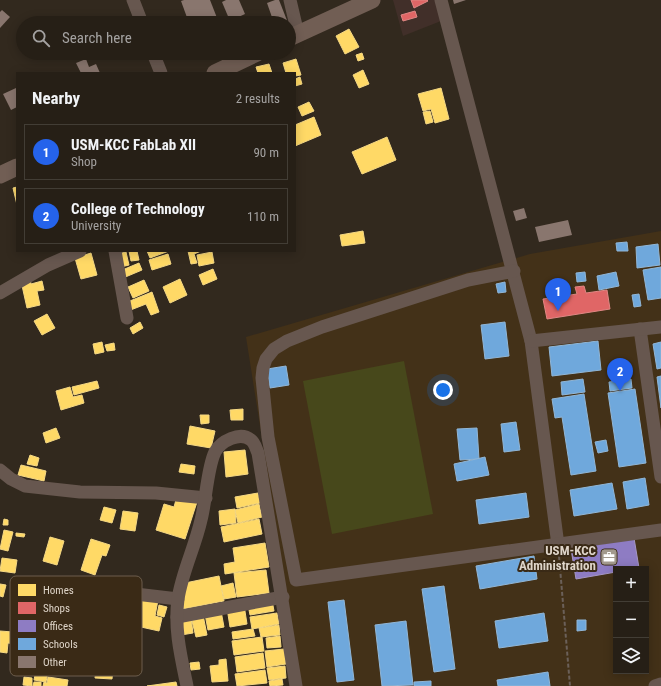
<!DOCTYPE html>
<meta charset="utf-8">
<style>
body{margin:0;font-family:"Roboto Condensed",sans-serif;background:#322c23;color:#f1f3f6}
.controls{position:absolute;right:12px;bottom:12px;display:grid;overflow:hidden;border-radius:0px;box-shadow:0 2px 10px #0003}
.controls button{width:36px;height:36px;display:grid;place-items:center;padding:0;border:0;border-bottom:1px solid #423d35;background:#261f16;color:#f1f3f6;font:20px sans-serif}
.you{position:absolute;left:443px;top:390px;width:14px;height:14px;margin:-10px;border:3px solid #fff;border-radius:50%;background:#1a73e8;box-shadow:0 0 0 6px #1a73e833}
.badge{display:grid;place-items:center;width:26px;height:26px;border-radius:50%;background:#2563eb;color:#fff;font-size:13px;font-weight:700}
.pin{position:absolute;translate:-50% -33px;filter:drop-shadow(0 1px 2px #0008)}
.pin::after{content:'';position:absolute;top:21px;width:14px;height:12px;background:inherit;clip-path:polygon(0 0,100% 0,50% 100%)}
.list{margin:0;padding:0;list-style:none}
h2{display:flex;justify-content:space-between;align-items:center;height:52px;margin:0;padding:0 16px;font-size:17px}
h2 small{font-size:13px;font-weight:400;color:#a4a2a1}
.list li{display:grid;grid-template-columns:26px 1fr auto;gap:12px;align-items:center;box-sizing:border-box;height:56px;margin:0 8px 8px;padding:0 8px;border:1px solid #423d35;border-radius:0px}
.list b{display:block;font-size:15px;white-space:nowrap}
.list p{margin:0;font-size:13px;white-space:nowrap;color:#a4a2a1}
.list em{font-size:13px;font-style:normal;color:#a4a2a1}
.icon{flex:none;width:22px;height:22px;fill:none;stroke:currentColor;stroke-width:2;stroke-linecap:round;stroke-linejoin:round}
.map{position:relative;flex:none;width:661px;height:686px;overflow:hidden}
.search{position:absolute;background:#261f16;box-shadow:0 2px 10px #0003;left:16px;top:16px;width:280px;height:44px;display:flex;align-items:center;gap:10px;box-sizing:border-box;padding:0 14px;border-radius:22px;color:#a4a2a1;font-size:15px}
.panel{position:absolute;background:#261f16;box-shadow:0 2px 10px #0003;left:16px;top:72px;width:280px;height:180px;border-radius:0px}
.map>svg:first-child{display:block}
</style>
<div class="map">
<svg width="661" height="686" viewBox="0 0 661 686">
<rect width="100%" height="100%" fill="#32291e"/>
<path fill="#412f29" d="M 393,0 L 435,0 L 441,21 L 403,36 Z"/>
<path fill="#433118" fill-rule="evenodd" d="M 661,231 L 661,686 L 301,686 L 246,337 L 530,254 ZM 616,569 L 646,569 L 646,671 L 616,671 Z"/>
<path fill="#47481b" d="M 404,361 L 433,514 L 332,534 L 303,381 Z"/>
<g fill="#ffd966" stroke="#f5d884">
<path d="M 349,29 L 359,47 L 345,54 L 336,36 Z"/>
<path d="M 362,53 L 364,59 L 358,61 L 356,55 Z"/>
<path d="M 296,59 L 301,75 L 295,76 L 295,73 L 286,73 L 283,63 Z"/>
<path d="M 269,64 L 272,73 L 258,73 L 256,67 Z"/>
<path d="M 363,70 L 369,84 L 359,88 L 353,75 Z"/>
<path d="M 300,77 L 302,84 L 295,86 L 295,79 Z"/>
<path d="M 441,88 L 449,119 L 435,123 L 431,109 L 423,111 L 418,94 Z"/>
<path d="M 309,102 L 314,111 L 302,116 L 298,107 Z"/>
<path d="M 430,111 L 433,122 L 426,124 L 423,112 Z"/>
<path d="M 314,117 L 321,135 L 295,146 L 295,125 Z"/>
<path d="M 387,137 L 396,160 L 362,174 L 352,152 Z"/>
<path d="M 17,187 L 17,205 L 13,188 Z"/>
<path d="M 363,231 L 365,243 L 342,246 L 340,235 Z"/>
<path d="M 129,251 L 137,251 L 139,260 L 131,261 Z"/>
<path d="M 147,251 L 169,251 L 150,258 Z"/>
<path d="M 188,251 L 201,251 L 194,254 L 197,263 L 191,264 Z"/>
<path d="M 126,252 L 129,265 L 121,267 L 118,254 Z"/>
<path d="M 212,252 L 214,263 L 199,266 L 197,255 Z"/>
<path d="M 91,253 L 97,275 L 81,279 L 75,258 Z"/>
<path d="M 168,254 L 171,264 L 152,270 L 149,260 Z"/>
<path d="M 139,263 L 142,270 L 123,278 L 120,271 Z"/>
<path d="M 213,269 L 217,279 L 203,285 L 199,275 Z"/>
<path d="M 30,279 L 31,284 L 42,281 L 44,290 L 37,291 L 40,305 L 27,308 L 21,281 Z"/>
<path d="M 180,279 L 187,295 L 170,303 L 163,287 Z"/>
<path d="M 144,280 L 149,291 L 133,298 L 128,287 Z"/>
<path d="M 152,292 L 159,312 L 151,315 L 146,304 L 128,311 L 125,303 Z"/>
<path d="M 47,314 L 55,328 L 42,335 L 34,321 Z"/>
<path d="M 140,322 L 143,328 L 133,334 L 130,328 Z"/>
<path d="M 102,342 L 104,352 L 95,354 L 93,344 Z"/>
<path d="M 114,343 L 115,350 L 107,351 L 105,345 Z"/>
<path d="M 97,381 L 99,388 L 74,395 L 72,387 Z"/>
<path d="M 70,387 L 73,397 L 82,395 L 84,403 L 61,410 L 56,391 Z"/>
<path d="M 243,409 L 243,420 L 231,420 L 230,410 Z"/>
<path d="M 200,415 L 209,415 L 209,423 L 201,424 Z"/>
<path d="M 190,426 L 215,431 L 211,448 L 187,444 Z"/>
<path d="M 56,428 L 60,438 L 46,443 L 43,433 Z"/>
<path d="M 245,450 L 248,474 L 226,477 L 224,452 Z"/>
<path d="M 30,455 L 39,458 L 37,466 L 27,464 Z"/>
<path d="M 181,464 L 195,466 L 194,474 L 179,472 Z"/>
<path d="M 21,465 L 46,471 L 44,481 L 18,475 Z"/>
<path d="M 258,493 L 260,503 L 237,508 L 235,497 Z"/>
<path d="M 177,496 L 197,502 L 185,539 L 156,530 L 164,504 L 174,507 Z"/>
<path d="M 259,504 L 262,517 L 238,523 L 235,510 Z"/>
<path d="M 104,507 L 116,510 L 112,523 L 100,520 Z"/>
<path d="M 235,509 L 236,523 L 220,525 L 219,511 Z"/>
<path d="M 123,511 L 138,513 L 135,531 L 120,529 Z"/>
<path d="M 4,519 L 8,520 L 8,525 L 3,525 Z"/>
<path d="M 259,519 L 262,534 L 224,542 L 221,527 Z"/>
<path d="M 4,530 L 13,532 L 8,551 L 0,549 Z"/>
<path d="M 16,533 L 25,534 L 24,537 L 16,536 Z"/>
<path d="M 50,537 L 64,541 L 57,565 L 43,561 Z"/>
<path d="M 91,539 L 110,545 L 106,556 L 102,555 L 95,575 L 81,570 Z"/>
<path d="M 265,543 L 269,567 L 225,574 L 224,564 L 235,562 L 233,548 Z"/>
<path d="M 2,558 L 17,560 L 15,573 L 0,571 Z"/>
<path d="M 266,570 L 269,593 L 237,597 L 234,573 Z"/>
<path d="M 219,576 L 224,601 L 183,609 L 185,583 Z"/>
<path d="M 233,583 L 236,597 L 224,599 L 221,586 Z"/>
<path d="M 0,584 L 6,585 L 3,597 L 0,596 Z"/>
<path d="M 129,594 L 158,600 L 155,616 L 162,618 L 159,631 L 123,623 Z"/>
<path d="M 272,600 L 274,611 L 250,615 L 248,605 Z"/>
<path d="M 159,605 L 167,607 L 164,617 L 157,615 Z"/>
<path d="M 244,605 L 247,624 L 230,627 L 227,608 Z"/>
<path d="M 221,611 L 224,627 L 208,630 L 205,614 Z"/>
<path d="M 277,613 L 279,624 L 252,629 L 250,617 Z"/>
<path d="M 203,615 L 207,635 L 196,637 L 191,617 Z"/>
<path d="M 191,618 L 193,633 L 181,635 L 178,621 Z"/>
<path d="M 279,625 L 280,635 L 261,637 L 259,628 Z"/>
<path d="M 253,629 L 255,636 L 233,639 L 232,632 Z"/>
<path d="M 0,631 L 26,633 L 25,645 L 8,643 L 7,653 L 0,652 Z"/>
<path d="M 280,636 L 281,647 L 267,648 L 266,638 Z"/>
<path d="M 262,637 L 264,651 L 234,655 L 232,641 Z"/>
<path d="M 284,649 L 286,664 L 267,667 L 265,651 Z"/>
<path d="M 263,653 L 265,668 L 237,672 L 235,657 Z"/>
<path d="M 97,657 L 114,658 L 112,679 L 95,678 Z"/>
<path d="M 226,659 L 228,681 L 212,682 L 210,666 L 219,665 L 219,660 Z"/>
<path d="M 38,660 L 50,662 L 46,682 L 34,680 Z"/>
<path d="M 199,662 L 200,669 L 191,670 L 190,663 Z"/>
<path d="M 285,666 L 286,678 L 269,680 L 267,668 Z"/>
<path d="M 265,670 L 267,683 L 237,686 L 235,674 Z"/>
<path d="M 24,677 L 32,678 L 32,686 L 23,685 Z"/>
<path d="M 48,677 L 68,680 L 67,686 L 43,686 L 44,682 L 47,683 Z"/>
<path d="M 282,679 L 283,685 L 270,686 L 269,681 Z"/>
<path d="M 34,682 L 41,682 L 41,686 L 33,686 Z"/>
<path d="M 176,682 L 177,686 L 147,686 Z"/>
</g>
<g fill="#e06666" stroke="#e08784">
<path d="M 411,0 L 427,0 L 428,1 L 414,8 Z"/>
<path d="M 415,11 L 417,17 L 403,21 L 401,15 Z"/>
<path d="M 584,286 L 586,293 L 607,290 L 610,309 L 547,319 L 543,299 L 577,294 L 575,287 Z"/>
</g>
<path fill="#8e7cc3" stroke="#a697c5" d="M 634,538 L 639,568 L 616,569 L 616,572 L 576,579 L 571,549 Z"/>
<g fill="#6fa8dc" stroke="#91b6d6">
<path d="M 627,242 L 628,251 L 617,251 L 616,243 Z"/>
<path d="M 658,244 L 660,265 L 637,268 L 636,247 Z"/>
<path d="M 661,267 L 661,298 L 648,300 L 643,270 Z"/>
<path d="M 585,272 L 586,281 L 577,282 L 576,273 Z"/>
<path d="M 616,272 L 619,286 L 599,290 L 597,276 Z"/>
<path d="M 505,282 L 506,292 L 498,293 L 496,284 Z"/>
<path d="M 639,294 L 641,306 L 634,307 L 632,295 Z"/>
<path d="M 505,322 L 509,356 L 485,359 L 481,325 Z"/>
<path d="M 598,341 L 601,370 L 552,376 L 549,347 Z"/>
<path d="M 661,342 L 661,368 L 657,369 L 653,344 Z"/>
<path d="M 286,366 L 289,385 L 270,388 L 267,369 Z"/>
<path d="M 661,376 L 661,408 L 657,377 Z"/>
<path d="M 583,379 L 585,392 L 562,395 L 561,382 Z"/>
<path d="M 631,379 L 632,388 L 610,391 L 609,382 Z"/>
<path d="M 635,389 L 646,463 L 619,467 L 608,393 Z"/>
<path d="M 584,394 L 596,471 L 571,475 L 562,417 L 555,418 L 552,399 Z"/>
<path d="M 516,422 L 520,450 L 504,452 L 501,424 Z"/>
<path d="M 477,428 L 479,459 L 460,460 L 457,429 Z"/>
<path d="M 606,440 L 608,451 L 598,453 L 595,442 Z"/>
<path d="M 485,457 L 489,475 L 457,481 L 454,464 Z"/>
<path d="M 645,478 L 649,505 L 627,509 L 623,482 Z"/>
<path d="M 612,483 L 617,509 L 574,516 L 570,490 Z"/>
<path d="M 526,493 L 529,517 L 479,524 L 476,500 Z"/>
<path d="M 534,556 L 537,579 L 480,589 L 476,566 Z"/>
<path d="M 444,586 L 455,669 L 434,672 L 422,589 Z"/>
<path d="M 344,600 L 354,680 L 337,682 L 328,602 Z"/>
<path d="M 544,613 L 548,641 L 499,648 L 495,621 Z"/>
<path d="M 577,620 L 586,620 L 586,630 L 577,631 Z"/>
<path d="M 406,621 L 413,685 L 382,686 L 375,625 Z"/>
<path d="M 548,672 L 550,686 L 498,686 L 497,680 Z"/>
<path d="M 431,681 L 431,686 L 414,686 L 414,682 Z"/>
</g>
<g fill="#89766e">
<path d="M 184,0 L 210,0 L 219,23 L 189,23 L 181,1 Z"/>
<path d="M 226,0 L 239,0 L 245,14 L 230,21 L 222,2 Z"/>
<path d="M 275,0 L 279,0 L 288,23 L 274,23 L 267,3 Z"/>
<path d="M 453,0 L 466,0 L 454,4 Z"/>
<path d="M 2,10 L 10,17 L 0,28 L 0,12 Z"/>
<path d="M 47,53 L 61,53 L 50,58 Z"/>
<path d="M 86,59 L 89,67 L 96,64 L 100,73 L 81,73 L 76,63 Z"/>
<path d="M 16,88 L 17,107 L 11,110 L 3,94 Z"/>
<path d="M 524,208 L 527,218 L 516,221 L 513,211 Z"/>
<path d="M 568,220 L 572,235 L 539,242 L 535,227 Z"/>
</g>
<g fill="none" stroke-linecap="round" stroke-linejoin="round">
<path stroke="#6b6059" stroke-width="2" stroke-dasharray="4 2" stroke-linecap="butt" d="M 559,556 L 570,686"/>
<g stroke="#67574f" stroke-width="13">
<path d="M 133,0 L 142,23"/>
<path d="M 290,0 L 298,34"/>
<path d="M 441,0 L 531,341 L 558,545"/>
<path d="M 153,53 L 161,73"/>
<path d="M 115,251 L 127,318"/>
<path d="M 514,271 L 468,280 L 322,327 L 287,341 L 274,349 L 266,359 L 263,368 L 262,378 L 268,437 L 296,580 L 661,530"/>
<path d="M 0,293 L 48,265 L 80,251"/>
<path d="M 640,329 L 661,477"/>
<path d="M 531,341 L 661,327"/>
<path d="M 0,470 L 11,479 L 25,486 L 80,492 L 156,493 L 206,498"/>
<path d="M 59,585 L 178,599"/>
<path d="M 177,617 L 283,597"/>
<path d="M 187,686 C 181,657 174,629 178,599 C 182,572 195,547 201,520 C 206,502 207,468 215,452 C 221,441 240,431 251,440 C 255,443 256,449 258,453 L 296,686"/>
<path d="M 655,686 L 661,684"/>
</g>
<g stroke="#715e54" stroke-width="17">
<path d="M 289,38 L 372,0"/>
<path d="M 215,73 L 257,53"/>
<path d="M 0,175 L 17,167"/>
</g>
</g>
<defs>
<g id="office-square" transform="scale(0.9)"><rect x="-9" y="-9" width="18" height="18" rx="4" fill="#a2998d" stroke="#3a2a16"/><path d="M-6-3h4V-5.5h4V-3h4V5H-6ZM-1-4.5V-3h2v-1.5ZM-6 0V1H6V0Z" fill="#fff"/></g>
</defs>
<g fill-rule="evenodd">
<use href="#office-square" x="609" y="557"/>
</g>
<g text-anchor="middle" stroke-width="4" stroke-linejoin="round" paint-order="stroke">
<g font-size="13" font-weight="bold" fill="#dfd5c9" stroke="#3a2a16" text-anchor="end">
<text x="596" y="555">USM-KCC<tspan x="596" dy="15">Administration</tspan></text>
</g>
</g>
<rect x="10" y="576" width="132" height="100" rx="6" fill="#3a2a16" stroke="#6c5d4c" stroke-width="1"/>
<rect x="18" y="584" width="18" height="12" fill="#ffd966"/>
<rect x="18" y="602" width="18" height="12" fill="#e06666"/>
<rect x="18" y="620" width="18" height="12" fill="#8e7cc3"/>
<rect x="18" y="638" width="18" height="12" fill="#6fa8dc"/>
<rect x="18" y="656" width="18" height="12" fill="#89766e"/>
<g font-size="11" fill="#dfd5c9">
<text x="43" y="594">Homes</text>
<text x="43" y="612">Shops</text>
<text x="43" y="630">Offices</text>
<text x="43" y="648">Schools</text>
<text x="43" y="666">Other</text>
</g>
</svg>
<div class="controls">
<button>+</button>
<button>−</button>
<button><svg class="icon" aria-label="layers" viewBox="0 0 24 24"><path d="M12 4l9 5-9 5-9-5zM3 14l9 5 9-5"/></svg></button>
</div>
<div class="you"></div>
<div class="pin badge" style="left:558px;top:311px">1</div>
<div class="pin badge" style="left:620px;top:391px">2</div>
<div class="search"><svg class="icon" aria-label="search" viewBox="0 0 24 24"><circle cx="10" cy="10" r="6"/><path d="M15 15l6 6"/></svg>Search here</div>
<section class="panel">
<h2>Nearby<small>2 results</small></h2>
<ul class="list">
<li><span class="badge">1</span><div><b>USM-KCC FabLab XII</b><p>Shop</p></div><em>90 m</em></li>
<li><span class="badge">2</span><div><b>College of Technology</b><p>University</p></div><em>110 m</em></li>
</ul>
</section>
</div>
